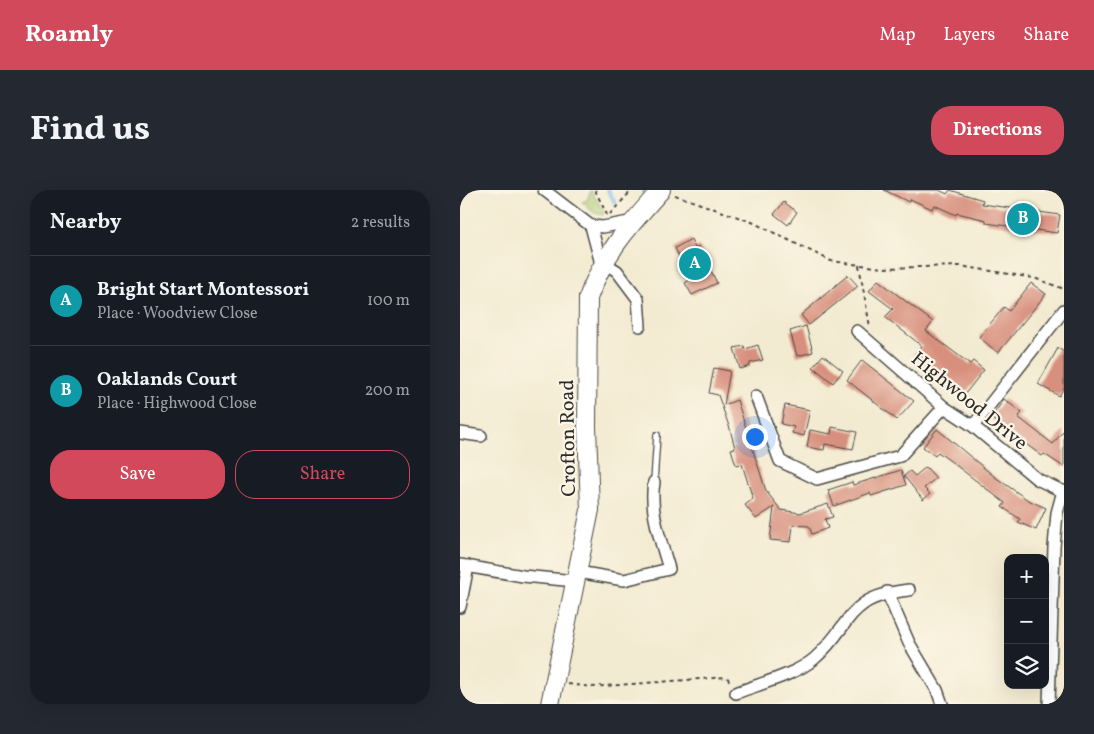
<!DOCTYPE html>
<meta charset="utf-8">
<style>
body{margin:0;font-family:Vollkorn,serif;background:#242831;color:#f1f3f6}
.controls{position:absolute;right:15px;bottom:15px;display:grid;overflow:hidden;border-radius:10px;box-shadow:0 5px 20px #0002}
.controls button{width:45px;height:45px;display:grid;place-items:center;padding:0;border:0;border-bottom:1px solid #363941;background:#171b24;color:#f1f3f6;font:25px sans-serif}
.you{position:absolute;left:294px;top:246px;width:18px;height:18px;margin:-12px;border:4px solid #fff;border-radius:50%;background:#1a73e8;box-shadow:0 0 0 8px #1a73e833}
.badge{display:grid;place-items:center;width:32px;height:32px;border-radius:50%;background:#d1495b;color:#fff;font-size:16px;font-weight:700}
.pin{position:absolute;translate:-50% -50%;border:2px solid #fff;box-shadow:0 1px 5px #0006}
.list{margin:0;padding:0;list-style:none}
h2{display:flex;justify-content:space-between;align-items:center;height:65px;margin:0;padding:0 20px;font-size:21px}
h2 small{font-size:16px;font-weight:400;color:#9ea1a6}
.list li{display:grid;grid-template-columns:32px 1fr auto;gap:15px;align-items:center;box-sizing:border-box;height:90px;padding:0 20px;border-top:1px solid #363941}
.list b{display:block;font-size:19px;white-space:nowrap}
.list p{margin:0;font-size:16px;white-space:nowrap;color:#9ea1a6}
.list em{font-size:16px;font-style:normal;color:#9ea1a6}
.actions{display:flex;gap:10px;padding:15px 20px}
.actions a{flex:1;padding:11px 0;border:1px solid #d1495b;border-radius:20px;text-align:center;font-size:18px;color:#d1495b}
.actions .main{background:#d1495b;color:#fff}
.icon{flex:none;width:28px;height:28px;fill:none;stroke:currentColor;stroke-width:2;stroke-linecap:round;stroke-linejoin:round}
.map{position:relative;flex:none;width:604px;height:514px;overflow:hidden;border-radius:20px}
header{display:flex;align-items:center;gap:30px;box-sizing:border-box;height:70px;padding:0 25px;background:#d1495b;color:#fff}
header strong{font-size:24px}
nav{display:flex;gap:28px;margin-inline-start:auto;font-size:18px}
.intro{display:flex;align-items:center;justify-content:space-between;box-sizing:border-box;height:120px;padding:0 30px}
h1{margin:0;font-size:35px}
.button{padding:12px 22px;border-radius:20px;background:#d1495b;color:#fff;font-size:18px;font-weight:700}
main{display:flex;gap:30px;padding:0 30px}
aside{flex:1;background:#171b24;border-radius:20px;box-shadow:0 5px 20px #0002}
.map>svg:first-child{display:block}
</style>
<header>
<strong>Roamly</strong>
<nav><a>Map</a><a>Layers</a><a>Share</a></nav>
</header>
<div class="intro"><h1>Find us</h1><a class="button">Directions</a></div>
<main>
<aside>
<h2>Nearby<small>2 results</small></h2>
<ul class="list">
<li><span class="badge" style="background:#0f9aa8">A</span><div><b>Bright Start Montessori</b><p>Place · Woodview Close</p></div><em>100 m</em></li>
<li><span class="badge" style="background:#0f9aa8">B</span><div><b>Oaklands Court</b><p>Place · Highwood Close</p></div><em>200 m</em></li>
</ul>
<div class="actions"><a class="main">Save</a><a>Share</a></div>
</aside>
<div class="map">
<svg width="604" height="514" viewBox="0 0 604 514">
<rect width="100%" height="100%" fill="#fcf5e5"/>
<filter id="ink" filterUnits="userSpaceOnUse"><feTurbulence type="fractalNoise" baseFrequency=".02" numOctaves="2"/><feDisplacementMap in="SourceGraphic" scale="10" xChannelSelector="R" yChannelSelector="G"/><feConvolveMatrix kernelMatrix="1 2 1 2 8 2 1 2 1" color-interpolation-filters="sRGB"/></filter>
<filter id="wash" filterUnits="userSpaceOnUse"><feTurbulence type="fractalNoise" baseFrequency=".0096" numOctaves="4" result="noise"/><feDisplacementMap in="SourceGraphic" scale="20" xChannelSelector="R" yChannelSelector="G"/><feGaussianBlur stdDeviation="1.12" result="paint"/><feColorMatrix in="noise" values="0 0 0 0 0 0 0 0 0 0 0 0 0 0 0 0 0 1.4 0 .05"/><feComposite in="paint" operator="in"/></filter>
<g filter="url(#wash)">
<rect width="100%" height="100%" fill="#f3ebd1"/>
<path fill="#a9c870" stroke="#6a7a4e" d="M 131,0 L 144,22 L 143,25 L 134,23 L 122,12 L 127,10 Z"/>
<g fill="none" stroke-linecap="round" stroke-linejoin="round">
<path stroke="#77b9ec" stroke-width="4" d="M 148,0 L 155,13"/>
</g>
<g id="blocks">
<g fill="#d8907e">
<path d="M 424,0 L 479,0 L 487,4 L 490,0 L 523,10 L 522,14 L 600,25 L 597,43 L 526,33 L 526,30 L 497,23 L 496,25 L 474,15 L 472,19 L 450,9 L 449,12 Z"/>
<path d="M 324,12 L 337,22 L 328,35 L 314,24 Z"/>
<path d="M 231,49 L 235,58 L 239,56 L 257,93 L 232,105 L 225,93 L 230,90 L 215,58 Z"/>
<path d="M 388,85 L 398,96 L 349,135 L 341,125 Z"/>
<path d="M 418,90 L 473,132 L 466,141 L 510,174 L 513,171 L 524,180 L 504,205 L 454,165 L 462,156 L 425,127 L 433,119 L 409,101 Z"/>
<path d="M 571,93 L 586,104 L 538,163 L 519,147 L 544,117 L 549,121 Z"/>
<path d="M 346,136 L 353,162 L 337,166 L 330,141 Z"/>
<path d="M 298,155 L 303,170 L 290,173 L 290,176 L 280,179 L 274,158 L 284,156 L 285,159 Z"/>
<path d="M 598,158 L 604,162 L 604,198 L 599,206 L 578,194 Z"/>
<path d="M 363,165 L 383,181 L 373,193 L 353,177 Z"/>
<path d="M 402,170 L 454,211 L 437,230 L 387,190 Z"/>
<path d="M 254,178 L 270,181 L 264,215 L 277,210 L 306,301 L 321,320 L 340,323 L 368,314 L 373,327 L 365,329 L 368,338 L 352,344 L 349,336 L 333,335 L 331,352 L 310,350 L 314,317 L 296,329 L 285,315 L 293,309 L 282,274 L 276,275 L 271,259 L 275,258 L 270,239 L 258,205 L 249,203 Z"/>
<path d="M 544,209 L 562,223 L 558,227 L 593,254 L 604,240 L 604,277 L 584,264 L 582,266 L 531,228 Z"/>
<path d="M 325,215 L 350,220 L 344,246 L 332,243 L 334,237 L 321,234 Z"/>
<path d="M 372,237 L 397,242 L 393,259 L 365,254 L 364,260 L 347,257 L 350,240 L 371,244 Z"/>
<path d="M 477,239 L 535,287 L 568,310 L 586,318 L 576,340 L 558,332 L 560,329 L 542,317 L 545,313 L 493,273 L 478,262 L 475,266 L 463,257 Z"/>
<path d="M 466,277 L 476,288 L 464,298 L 470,304 L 463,310 L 444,286 L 450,281 L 455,286 Z"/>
<path d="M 441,280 L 446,295 L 411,306 L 410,303 L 374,316 L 368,300 L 392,292 L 393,295 Z"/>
</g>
</g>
</g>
<g filter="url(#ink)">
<use href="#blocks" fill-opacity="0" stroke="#494844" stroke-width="1"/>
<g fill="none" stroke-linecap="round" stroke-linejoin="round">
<g stroke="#494844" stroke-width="8">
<path id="lane" d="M 194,292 L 197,245"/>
</g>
<g stroke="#494844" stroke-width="14">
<g id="street">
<path d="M 84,0 L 131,36 L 143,37 L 174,31"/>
<path d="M 131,36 L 140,70 L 157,81 L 178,109 L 180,136"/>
<path d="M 397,141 L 484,217 L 513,236 L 577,289 L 604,302"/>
<path d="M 296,206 L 320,271 L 357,289 L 440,266 L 484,217"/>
<path d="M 513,236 L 604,120"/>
<path d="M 0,243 L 21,246"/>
<path d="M 0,375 L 63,386 L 115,391"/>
<path d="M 118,382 L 164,390 L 209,379 C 201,351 189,321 194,292"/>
<path d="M 427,402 L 449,453 L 477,500 L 482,514"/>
<path d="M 0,417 L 8,376"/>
<path d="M 276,503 C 299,494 335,485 354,469 C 394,434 384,407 449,400"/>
<path d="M 589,514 L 594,357 L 597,323 L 603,301"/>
</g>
</g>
<g stroke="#494844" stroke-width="20">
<path id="primary" d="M 90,514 L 130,320 L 127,237 L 128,108 C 144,63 170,35 201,0"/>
</g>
<g stroke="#494844" stroke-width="2" stroke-dasharray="4 4" stroke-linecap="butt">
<path d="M 135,0 L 147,25"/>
<path d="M 215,5 L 292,32 L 371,71 L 423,78 L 500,76 L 574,88 L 604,99"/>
<path d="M 150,24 L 172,0"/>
<path d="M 399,75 L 410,137"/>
<path d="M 108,494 L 131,497 L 267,487 L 271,494"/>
</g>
<use href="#lane" stroke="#fff" stroke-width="5.5"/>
<use href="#street" stroke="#fff" stroke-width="11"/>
<use href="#primary" stroke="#fff" stroke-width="18"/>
</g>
</g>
<g text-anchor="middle" stroke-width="4.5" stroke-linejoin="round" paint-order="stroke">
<g font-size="20" fill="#2b2b2b" stroke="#fcf5e5">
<text transform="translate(510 210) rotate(39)" y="7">Highwood Drive</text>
<text transform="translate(107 248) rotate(-91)" y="7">Crofton Road</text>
</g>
</g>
</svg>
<div class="controls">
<button>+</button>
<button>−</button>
<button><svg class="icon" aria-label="layers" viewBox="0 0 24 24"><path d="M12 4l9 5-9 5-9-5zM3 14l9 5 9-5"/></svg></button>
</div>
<div class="you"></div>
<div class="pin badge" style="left:235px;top:74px;background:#0f9aa8">A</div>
<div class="pin badge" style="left:563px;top:29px;background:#0f9aa8">B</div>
</div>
</main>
